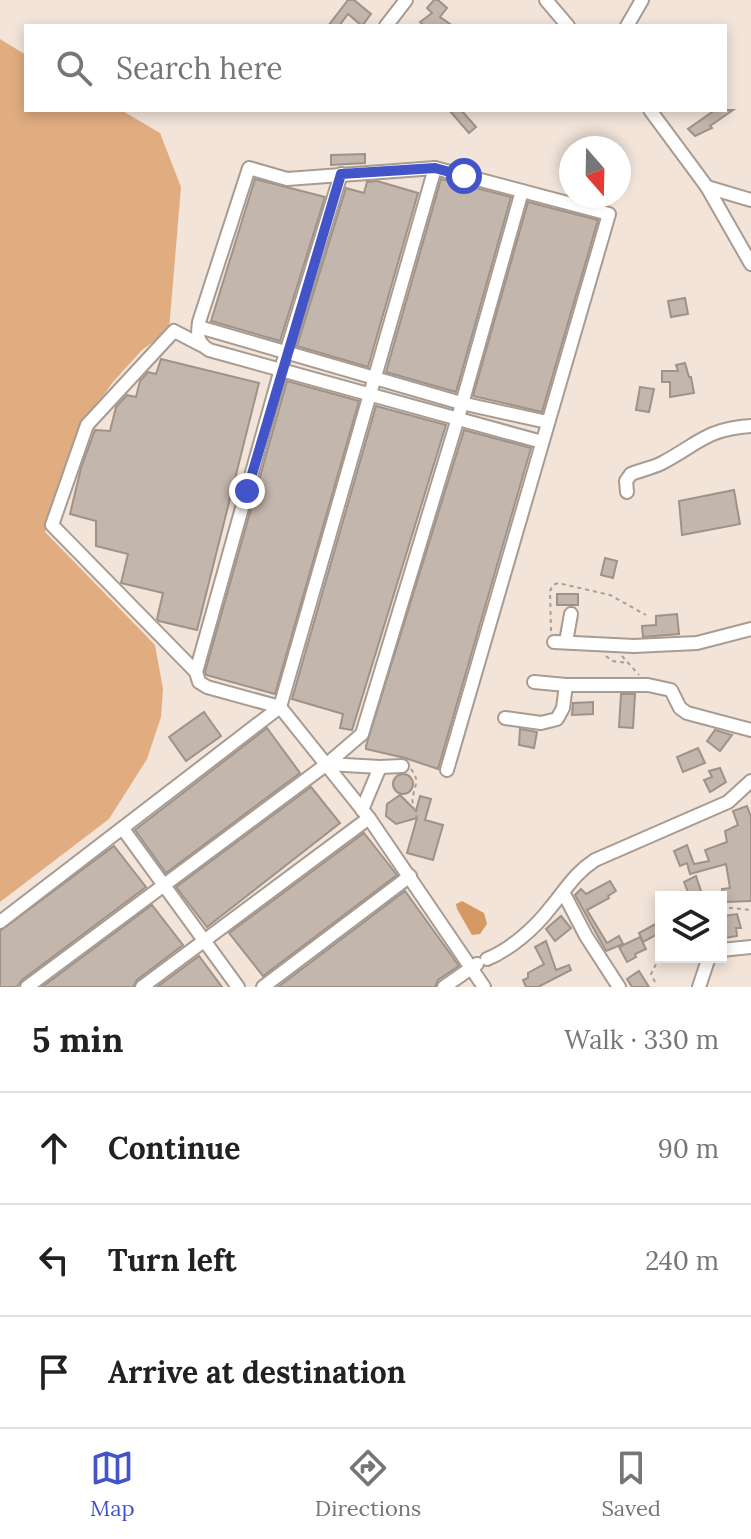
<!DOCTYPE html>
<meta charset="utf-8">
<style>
body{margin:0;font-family:Lora,serif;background:#f2f2f2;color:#222}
.controls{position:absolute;right:24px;bottom:24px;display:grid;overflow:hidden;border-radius:0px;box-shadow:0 4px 12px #0003}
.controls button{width:72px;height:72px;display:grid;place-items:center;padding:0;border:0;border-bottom:2px solid #e0e0e0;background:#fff;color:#222;font:40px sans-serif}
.compass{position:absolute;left:559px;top:136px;width:72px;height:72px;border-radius:50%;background:#fff;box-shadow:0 4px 12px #0003;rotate:160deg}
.stop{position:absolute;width:24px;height:24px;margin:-18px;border:6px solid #4254c8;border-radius:50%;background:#fff}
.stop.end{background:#4254c8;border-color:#fff;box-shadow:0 2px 8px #0008}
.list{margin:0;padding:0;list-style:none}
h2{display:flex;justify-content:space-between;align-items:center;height:104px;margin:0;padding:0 32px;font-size:34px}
h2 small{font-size:26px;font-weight:400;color:#767676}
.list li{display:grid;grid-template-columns:52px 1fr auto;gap:24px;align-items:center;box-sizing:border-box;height:112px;padding:0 32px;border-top:2px solid #e0e0e0}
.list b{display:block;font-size:30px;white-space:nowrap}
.list em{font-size:26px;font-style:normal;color:#767676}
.icon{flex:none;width:44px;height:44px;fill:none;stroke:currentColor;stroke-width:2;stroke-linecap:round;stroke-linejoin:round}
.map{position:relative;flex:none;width:751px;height:987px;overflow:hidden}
.search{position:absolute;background:#fff;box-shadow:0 4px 12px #0003;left:24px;right:24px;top:24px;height:88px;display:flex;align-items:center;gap:20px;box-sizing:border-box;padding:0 28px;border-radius:0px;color:#767676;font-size:30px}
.sheet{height:440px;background:#fff}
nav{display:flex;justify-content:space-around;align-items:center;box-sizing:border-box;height:112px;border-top:2px solid #e0e0e0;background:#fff;font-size:22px;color:#767676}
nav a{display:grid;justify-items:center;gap:4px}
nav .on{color:#4254c8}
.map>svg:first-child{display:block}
</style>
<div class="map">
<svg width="751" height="987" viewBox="0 0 751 987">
<rect width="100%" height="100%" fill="#f2e4d9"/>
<path fill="#e0ac80" d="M 0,39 L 26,55 L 26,110 L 121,110 L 160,133 L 181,187 L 169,330 L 142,350 L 113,382 L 79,429 L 45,532 L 155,645 L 163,689 L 161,717 L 147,759 L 109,819 L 0,902 Z"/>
<path fill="#d59963" d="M 462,901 L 484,913 L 487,924 L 480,934 L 472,935 L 457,909 L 456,904 Z"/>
<g fill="#c3b6ac" stroke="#9f9288" stroke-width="2">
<path d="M 348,0 L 354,0 L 371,14 L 362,26 L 348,14 L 339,26 L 328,26 Z"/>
<path d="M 434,0 L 438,0 L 447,8 L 440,17 L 453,26 L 424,26 L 420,22 L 432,13 L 427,8 Z"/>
<path d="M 449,110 L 461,110 L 476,127 L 469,133 Z"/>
<path d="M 715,110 L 733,110 L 710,126 L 712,128 L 695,136 L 688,129 Z"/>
<path d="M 365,154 L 365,163 L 331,165 L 331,155 Z"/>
<path d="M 255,179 L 325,197 L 280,341 L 211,321 Z"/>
<path d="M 441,179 L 511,197 L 456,392 L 386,372 Z"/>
<path d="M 377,181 L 418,193 L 368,367 L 297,346 L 346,188 L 364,193 L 367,182 Z"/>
<path d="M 528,202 L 598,220 L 542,412 L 473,396 Z"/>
<path d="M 685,298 L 688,314 L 671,317 L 668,301 Z"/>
<path d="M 161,359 L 259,383 L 197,630 L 159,621 L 157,619 L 163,593 L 121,583 L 128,554 L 96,546 L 96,521 L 70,514 L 81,468 L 95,430 L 110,431 L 116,407 L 127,395 L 136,397 L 140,381 L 148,372 L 156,374 Z"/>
<path d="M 685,363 L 689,377 L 691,377 L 694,393 L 670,397 L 670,382 L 662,382 L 662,371 L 678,371 L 676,365 Z"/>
<path d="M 287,381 L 359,401 L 275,694 L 206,675 L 205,672 Z"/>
<path d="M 640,387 L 654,389 L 649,412 L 636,410 Z"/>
<path d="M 376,406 L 446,425 L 352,730 L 340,728 L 343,714 L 292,699 Z"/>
<path d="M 464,430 L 531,448 L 438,769 L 405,758 L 366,749 L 366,746 Z"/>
<path d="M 734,490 L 740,524 L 682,535 L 679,501 Z"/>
<path d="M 605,558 L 617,561 L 613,578 L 601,575 Z"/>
<rect x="557" y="594" width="21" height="11"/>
<path d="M 677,614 L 679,634 L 643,637 L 642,626 L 656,625 L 656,616 Z"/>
<path d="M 621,694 L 635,694 L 633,728 L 619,727 Z"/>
<path d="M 593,702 L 593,714 L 572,715 L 573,703 Z"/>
<path d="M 204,712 L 221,736 L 186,761 L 169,737 Z"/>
<path d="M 267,728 L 300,773 L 166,873 L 135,830 Z"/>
<path d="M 520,729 L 537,732 L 534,748 L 519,745 Z"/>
<path d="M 715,730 L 732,735 L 720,751 L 707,741 Z"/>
<path d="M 698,748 L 705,763 L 683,772 L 677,757 Z"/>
<path d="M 720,768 L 726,782 L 710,792 L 704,780 L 712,777 L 709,771 Z"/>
<circle cx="403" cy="784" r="10"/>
<path d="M 311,787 L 340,823 L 207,927 L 176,887 Z"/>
<path d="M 400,795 L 416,811 L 420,796 L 431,799 L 425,820 L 443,825 L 433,860 L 407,853 L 417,818 L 396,824 L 386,816 L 387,804 Z"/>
<path d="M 747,806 L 751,817 L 751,901 L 726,902 L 726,899 L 723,899 L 722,889 L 730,888 L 726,864 L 690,874 L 687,863 L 680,866 L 674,851 L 687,845 L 694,864 L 709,861 L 705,850 L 727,842 L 725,831 L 738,825 L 733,811 Z"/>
<path d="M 364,833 L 397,875 L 263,976 L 229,933 Z"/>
<path d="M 114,846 L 146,887 L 22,980 L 17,987 L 0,987 L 0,931 Z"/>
<path d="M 696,876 L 703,897 L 690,897 L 684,882 Z"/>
<path d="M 610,881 L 616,891 L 608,896 L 609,898 L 587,910 L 607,943 L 619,936 L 623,944 L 606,951 L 575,895 L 581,889 L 586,894 Z"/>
<path d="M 405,891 L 459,966 L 438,980 L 435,987 L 278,987 Z"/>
<path d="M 152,905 L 183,945 L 137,980 L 133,987 L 42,987 Z"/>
<path d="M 737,914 L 741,928 L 736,928 L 737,936 L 724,938 L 723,916 Z"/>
<path d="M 561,916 L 571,928 L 555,941 L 546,929 Z"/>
<path d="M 661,921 L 661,932 L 643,942 L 639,933 Z"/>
<path d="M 640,937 L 646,949 L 635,954 L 636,957 L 627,962 L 619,947 Z"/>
<path d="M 546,941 L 556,970 L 569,965 L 571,970 L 538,987 L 526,987 L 523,980 L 528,978 L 528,973 L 544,964 L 535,947 Z"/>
<path d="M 199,956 L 222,987 L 157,987 Z"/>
<path d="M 639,971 L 649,987 L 632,987 L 627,979 Z"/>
</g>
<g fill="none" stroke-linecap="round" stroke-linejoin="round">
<g stroke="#a89c92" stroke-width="16">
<g id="minor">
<path d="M 546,0 L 568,26"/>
<path d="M 386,26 L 406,0"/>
<path d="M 627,26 L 642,0"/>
<path d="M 650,110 L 707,187 L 751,264"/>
<path d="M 341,174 L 281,369 L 196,672 L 199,682 L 207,687 L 280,707 L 369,818 L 484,987"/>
<path d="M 707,187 L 751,200"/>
<path d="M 199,327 L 461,403 L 547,422"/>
<path d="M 627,492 L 626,481 L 631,474 C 641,470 652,468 662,463 C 698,444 706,429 751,426"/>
<path d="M 554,642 L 634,646 L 697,643 L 751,629"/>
<path d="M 566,642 L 571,614"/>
<path d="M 196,672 L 52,525 L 87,425 L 174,331 L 201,345"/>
<path d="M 534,682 L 566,685"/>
<path d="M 505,718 L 541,723 L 557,719 L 563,708 L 566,685 L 648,685 L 671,690 L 680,708 L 687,713 L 751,730"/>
<path d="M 402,766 L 380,767 L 327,764 L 362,734 L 458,418 L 522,191"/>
<path d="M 447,770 L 609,214 L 435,168 L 287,179 L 249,168 L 199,322 C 197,336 197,342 209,350 L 542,442"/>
<path d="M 362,810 L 380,767"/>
<path d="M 123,829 L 238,987"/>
<path d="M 563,892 L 586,936 L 619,987"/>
<path d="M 0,922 L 280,707 L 435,168"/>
<path d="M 721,950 L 751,947"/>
<path d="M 487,959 C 511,949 535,928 551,907 C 566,889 575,873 595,860 L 728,802 L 751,781"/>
<path d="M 27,987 L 327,764"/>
<path d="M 142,987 L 369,818"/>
<path d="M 263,987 L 410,876"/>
<path d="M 444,987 L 477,964"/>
<path d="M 699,987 L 709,957"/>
</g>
</g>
<g stroke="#a89e96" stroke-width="2" stroke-dasharray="4 4" stroke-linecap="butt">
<path d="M 551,631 L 550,591 L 553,585 L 558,583 L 610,595 L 646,615"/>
<path d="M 606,656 L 612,661 L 629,663"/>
<path d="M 622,656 L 639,675"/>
<path d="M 411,769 C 420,781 415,784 413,796 C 411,803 415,811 417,818"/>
<path d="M 721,907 L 751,910"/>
<path d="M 655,982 L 651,974 L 656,964 L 668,957"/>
</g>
<use href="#minor" stroke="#fff" stroke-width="12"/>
</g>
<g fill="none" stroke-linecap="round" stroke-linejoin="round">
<path stroke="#4254c8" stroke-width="10" d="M 247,491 L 341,174 L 435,168 L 464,176"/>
</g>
</svg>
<div class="controls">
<button><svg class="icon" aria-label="layers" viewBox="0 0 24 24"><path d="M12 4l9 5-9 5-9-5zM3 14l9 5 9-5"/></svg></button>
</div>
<svg class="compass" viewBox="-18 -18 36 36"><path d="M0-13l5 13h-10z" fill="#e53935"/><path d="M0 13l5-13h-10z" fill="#767676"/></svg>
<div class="stop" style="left:464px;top:176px"></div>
<div class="stop end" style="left:247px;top:491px"></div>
<div class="search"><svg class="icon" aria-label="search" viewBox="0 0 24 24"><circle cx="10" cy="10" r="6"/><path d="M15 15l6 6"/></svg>Search here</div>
</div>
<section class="sheet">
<h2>5 min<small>Walk · 330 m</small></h2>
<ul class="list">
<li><svg class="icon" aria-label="ahead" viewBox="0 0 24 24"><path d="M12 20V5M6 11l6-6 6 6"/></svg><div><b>Continue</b></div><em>90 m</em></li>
<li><svg class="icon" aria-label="left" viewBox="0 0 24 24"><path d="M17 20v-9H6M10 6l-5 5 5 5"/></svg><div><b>Turn left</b></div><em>240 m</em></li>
<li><svg class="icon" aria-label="arrive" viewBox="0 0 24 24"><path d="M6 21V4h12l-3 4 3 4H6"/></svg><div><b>Arrive at destination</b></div></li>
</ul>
</section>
<nav>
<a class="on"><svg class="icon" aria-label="map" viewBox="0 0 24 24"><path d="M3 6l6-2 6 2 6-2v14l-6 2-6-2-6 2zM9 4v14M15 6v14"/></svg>Map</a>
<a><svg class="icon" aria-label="directions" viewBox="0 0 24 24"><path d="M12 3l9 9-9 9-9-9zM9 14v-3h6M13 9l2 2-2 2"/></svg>Directions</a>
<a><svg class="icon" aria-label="saved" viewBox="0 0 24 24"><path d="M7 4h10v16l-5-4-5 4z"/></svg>Saved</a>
</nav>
